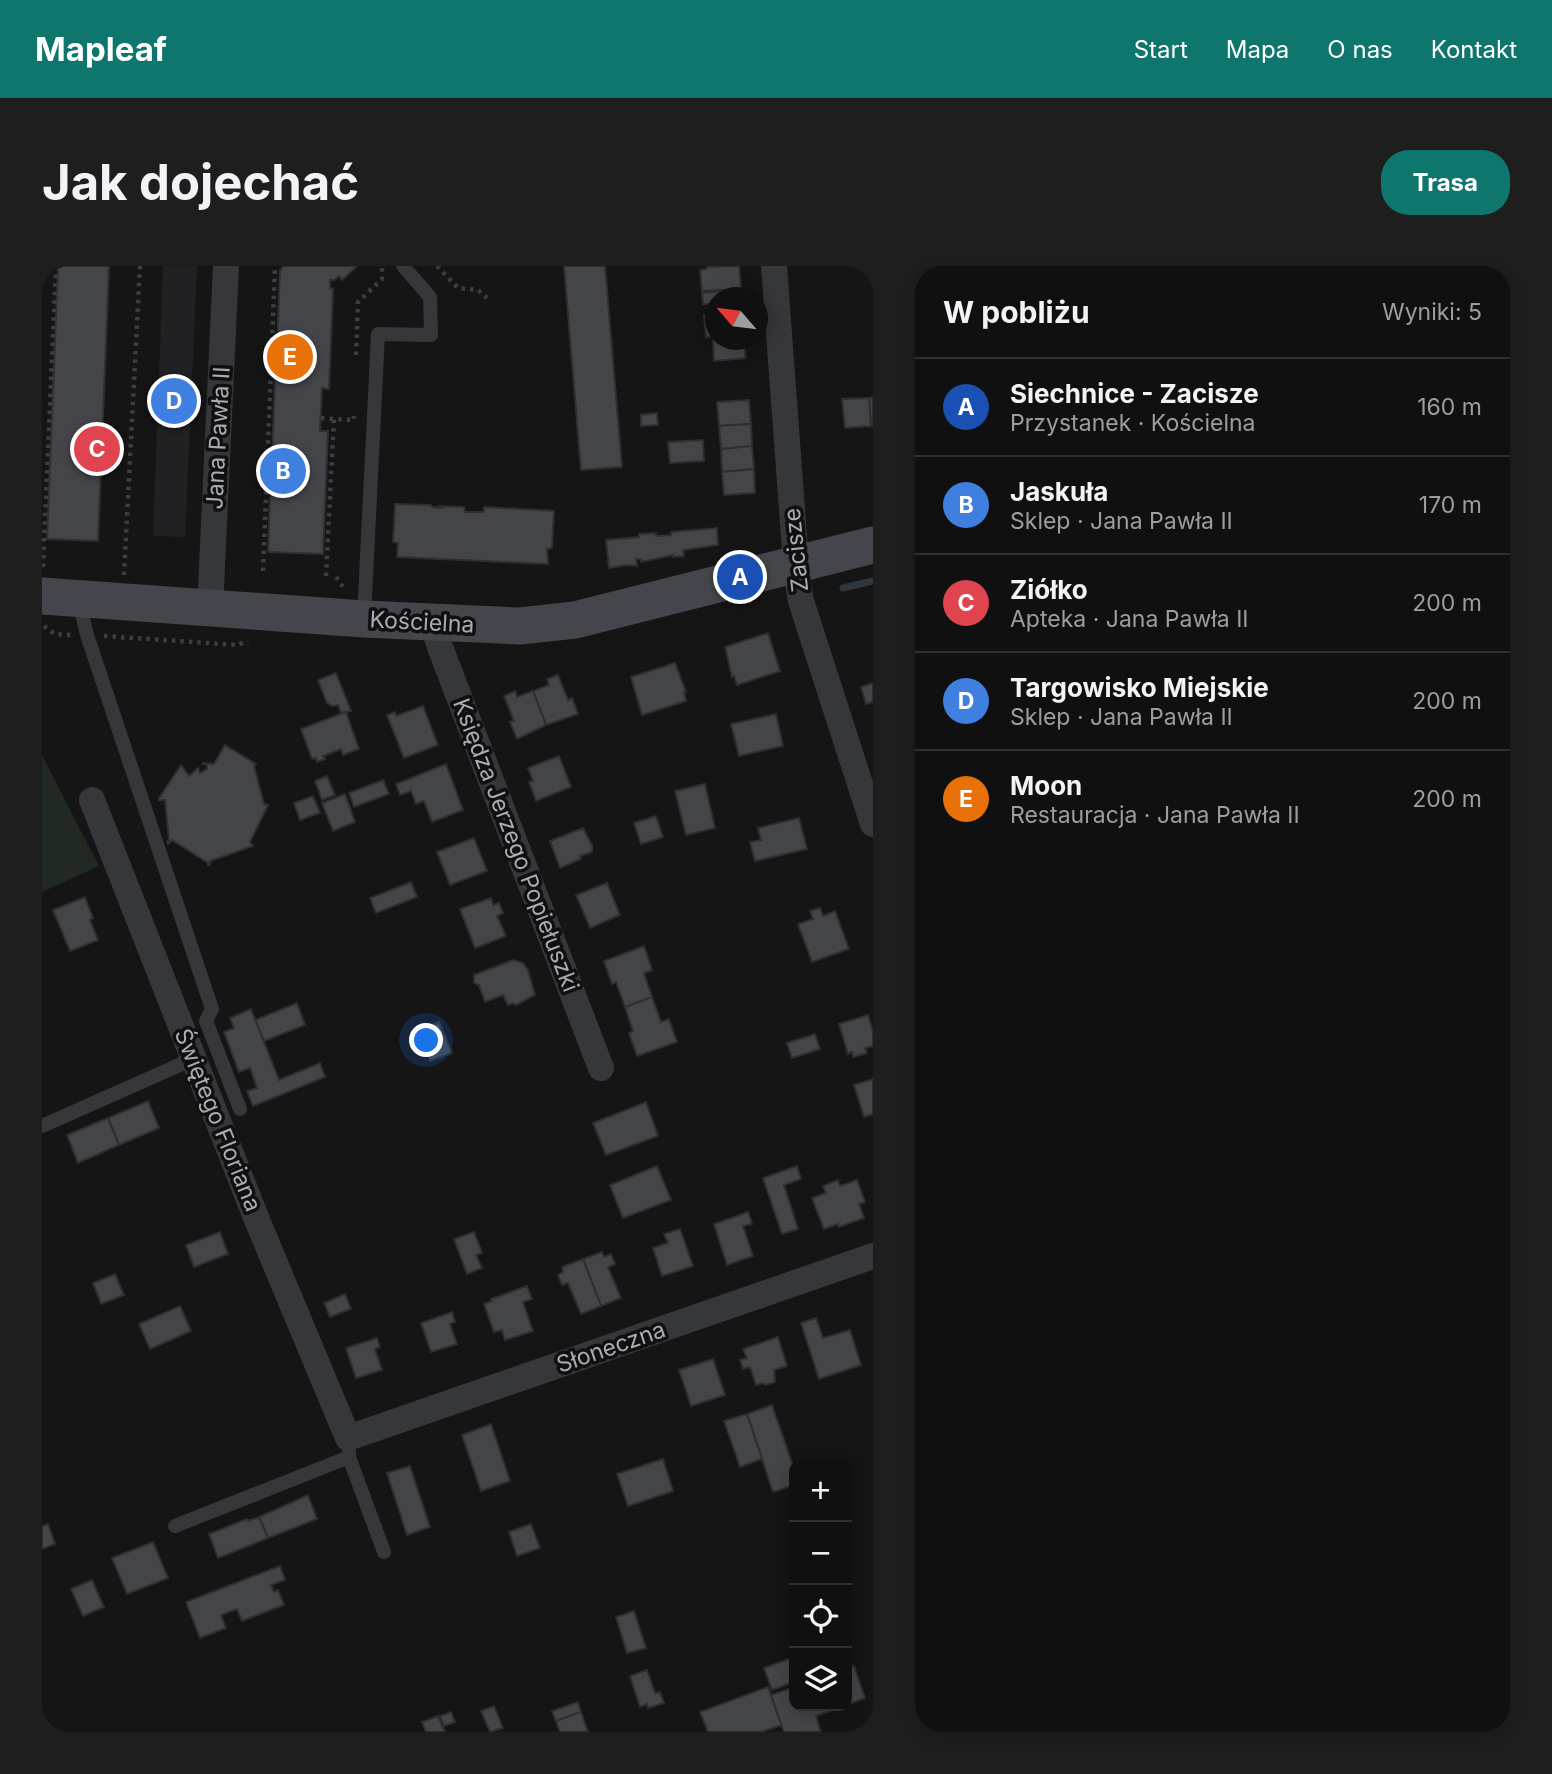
<!DOCTYPE html>
<html lang="pl">
<meta charset="utf-8">
<style>
body{margin:0;font-family:Inter,sans-serif;background:#1e1e1e;color:#f1f3f6}
.controls{position:absolute;right:21px;bottom:21px;display:grid;overflow:hidden;border-radius:14px;box-shadow:0 4px 18px #0003}
.controls button{width:63px;height:63px;display:grid;place-items:center;padding:0;border:0;border-bottom:2px solid #303030;background:#101010;color:#f1f3f6;font:35px sans-serif}
.compass{position:absolute;left:663px;top:21px;width:63px;height:63px;border-radius:50%;background:#101010;box-shadow:0 4px 18px #0003;rotate:298deg}
.you{position:absolute;left:385px;top:775px;width:24px;height:24px;margin:-18px;border:5px solid #fff;border-radius:50%;background:#1a73e8;box-shadow:0 0 0 10px #1a73e833}
.badge{display:grid;place-items:center;width:46px;height:46px;border-radius:50%;background:#0f766e;color:#fff;font-size:23px;font-weight:700}
.pin{position:absolute;translate:-50% -50%;border:4px solid #fff;box-shadow:0 2px 7px #0006}
.list{margin:0;padding:0;list-style:none}
h2{display:flex;justify-content:space-between;align-items:center;height:91px;margin:0;padding:0 28px;font-size:30px}
h2 small{font-size:23px;font-weight:400;color:#9c9d9f}
.list li{display:grid;grid-template-columns:46px 1fr auto;gap:21px;align-items:center;box-sizing:border-box;height:98px;padding:0 28px;border-top:2px solid #303030}
.list b{display:block;font-size:26px;white-space:nowrap}
.list p{margin:0;font-size:23px;white-space:nowrap;color:#9c9d9f}
.list em{font-size:23px;font-style:normal;color:#9c9d9f}
.icon{flex:none;width:38px;height:38px;fill:none;stroke:currentColor;stroke-width:2;stroke-linecap:round;stroke-linejoin:round}
.map{position:relative;flex:none;width:831px;height:1466px;overflow:hidden;border-radius:28px}
header{display:flex;align-items:center;gap:42px;box-sizing:border-box;height:98px;padding:0 35px;background:#0f766e;color:#fff}
header strong{font-size:33px}
nav{display:flex;gap:38px;margin-inline-start:auto;font-size:24px}
.intro{display:flex;align-items:center;justify-content:space-between;box-sizing:border-box;height:168px;padding:0 42px}
h1{margin:0;font-size:49px}
.button{padding:18px 32px;border-radius:28px;background:#0f766e;color:#fff;font-size:24px;font-weight:700}
main{display:flex;gap:42px;padding:0 42px}
aside{flex:1;background:#101010;border-radius:28px;box-shadow:0 4px 18px #0003}
.map>svg:first-child{display:block}
</style>
<header>
<strong>Mapleaf</strong>
<nav><a>Start</a><a>Mapa</a><a>O nas</a><a>Kontakt</a></nav>
</header>
<div class="intro"><h1>Jak dojechać</h1><a class="button">Trasa</a></div>
<main>
<div class="map">
<svg width="831" height="1466" viewBox="0 0 831 1466">
<rect width="100%" height="100%" fill="#151516"/>
<path fill="#212123" d="M 121,0 L 155,0 L 143,271 L 111,270 Z"/>
<path fill="#212922" d="M 0,489 L 57,600 L 0,626 Z"/>
<g fill="none" stroke-linecap="round" stroke-linejoin="round">
<path stroke="#2f373e" stroke-width="7" d="M 801,322 L 831,315"/>
</g>
<g fill="#444549" stroke="#2f2f32" stroke-width="2">
<path d="M 16,0 L 67,0 L 56,275 L 5,273 Z"/>
<path d="M 242,0 L 315,0 L 300,14 L 297,10 L 292,14 L 288,14 L 288,22 L 291,23 L 287,123 L 280,122 L 278,165 L 286,165 L 281,288 L 226,286 L 228,230 L 231,230 L 232,221 L 229,221 L 234,88 L 237,88 L 237,79 L 235,79 L 238,4 Z"/>
<path d="M 522,0 L 563,0 L 580,201 L 539,204 Z"/>
<path d="M 697,0 L 699,23 L 660,25 L 658,4 L 665,3 L 665,1 Z"/>
<path d="M 699,23 L 699,32 L 674,32 L 674,48 L 669,48 L 668,38 L 661,38 L 660,27 Z"/>
<path d="M 670,48 L 674,48 L 674,70 L 664,71 L 662,49 Z"/>
<path d="M 674,70 L 674,74 L 703,74 L 703,92 L 672,95 L 671,71 Z"/>
<path d="M 831,131 L 831,160 L 829,160 L 827,132 Z"/>
<path d="M 827,132 L 829,160 L 803,162 L 800,133 Z"/>
<path d="M 707,134 L 709,158 L 677,160 L 675,136 Z"/>
<path d="M 615,147 L 616,159 L 599,160 L 599,149 Z"/>
<path d="M 709,158 L 710,180 L 679,183 L 677,160 Z"/>
<path d="M 661,174 L 662,195 L 628,197 L 626,176 Z"/>
<path d="M 710,180 L 712,203 L 680,206 L 679,183 Z"/>
<path d="M 712,203 L 713,227 L 682,229 L 680,206 Z"/>
<path d="M 353,238 L 389,239 L 390,241 L 400,242 L 398,240 L 422,241 L 423,246 L 442,246 L 442,241 L 512,245 L 510,282 L 505,283 L 506,298 L 355,291 L 356,277 L 351,276 Z"/>
<path d="M 675,262 L 676,279 L 641,284 L 642,290 L 631,291 L 631,289 L 599,296 L 599,293 L 594,293 L 595,300 L 584,299 L 567,302 L 564,274 L 597,271 L 597,268 L 614,267 L 614,270 L 629,269 L 629,266 Z"/>
<path d="M 726,367 L 738,405 L 695,419 L 692,410 L 690,411 L 683,381 Z"/>
<path d="M 633,397 L 644,426 L 642,426 L 644,435 L 600,449 L 589,411 Z"/>
<path d="M 294,407 L 309,445 L 299,447 L 296,439 L 290,440 L 285,437 L 276,414 Z"/>
<path d="M 516,409 L 526,434 L 530,432 L 536,448 L 504,459 L 491,425 L 507,419 L 505,413 Z"/>
<path d="M 831,417 L 831,436 L 824,438 L 819,421 Z"/>
<path d="M 473,425 L 475,431 L 491,425 L 504,459 L 475,473 L 468,456 L 472,455 L 462,430 Z"/>
<path d="M 381,440 L 396,479 L 362,492 L 345,449 L 353,446 L 354,450 Z"/>
<path d="M 304,446 L 317,483 L 301,489 L 299,483 L 281,490 L 283,493 L 275,496 L 274,492 L 270,493 L 259,463 Z"/>
<path d="M 734,448 L 741,480 L 697,490 L 689,458 Z"/>
<path d="M 183,479 L 214,498 L 212,500 L 222,538 L 226,539 L 208,576 L 211,580 L 168,595 L 168,599 L 166,599 L 166,597 L 130,574 L 126,578 L 125,576 L 127,574 L 123,534 L 117,534 L 117,532 L 139,499 L 147,510 L 156,502 L 158,507 L 165,503 L 165,499 L 160,497 L 172,498 Z"/>
<path d="M 517,490 L 529,521 L 494,535 L 487,516 L 491,515 L 486,502 Z"/>
<path d="M 404,498 L 421,544 L 390,556 L 382,535 L 374,538 L 369,525 L 358,529 L 354,518 Z"/>
<path d="M 285,510 L 293,529 L 280,534 L 273,515 Z"/>
<path d="M 341,514 L 347,528 L 312,541 L 307,527 Z"/>
<path d="M 663,518 L 673,562 L 644,569 L 633,525 Z"/>
<path d="M 303,528 L 313,556 L 291,565 L 280,537 Z"/>
<path d="M 271,530 L 278,547 L 258,554 L 252,537 Z"/>
<path d="M 614,550 L 621,571 L 599,578 L 592,557 Z"/>
<path d="M 757,552 L 765,583 L 713,595 L 708,576 L 719,574 L 716,562 Z"/>
<path d="M 541,562 L 550,579 L 550,586 L 538,590 L 539,593 L 518,602 L 508,575 Z"/>
<path d="M 432,572 L 445,605 L 408,619 L 395,586 Z"/>
<path d="M 369,616 L 375,631 L 334,647 L 328,632 Z"/>
<path d="M 565,617 L 578,649 L 548,662 L 534,629 Z"/>
<path d="M 43,631 L 51,652 L 48,654 L 56,674 L 28,685 L 11,644 Z"/>
<path d="M 449,632 L 451,639 L 457,637 L 461,647 L 455,650 L 464,670 L 433,682 L 418,643 Z"/>
<path d="M 778,642 L 781,650 L 793,645 L 807,683 L 770,696 L 756,658 L 771,653 L 768,645 Z"/>
<path d="M 602,680 L 610,704 L 602,707 L 610,731 L 583,741 L 574,716 L 570,718 L 562,695 Z"/>
<path d="M 471,694 L 481,697 L 486,704 L 493,729 L 474,739 L 471,737 L 466,739 L 461,729 L 443,736 L 437,719 L 432,717 L 432,709 Z"/>
<path d="M 610,731 L 619,756 L 627,753 L 635,776 L 595,790 L 587,767 L 591,765 L 583,741 Z"/>
<path d="M 255,737 L 263,759 L 222,775 L 213,754 Z"/>
<path d="M 209,743 L 237,814 L 278,797 L 283,811 L 211,840 L 205,825 L 215,822 L 208,802 L 197,806 L 182,766 L 192,762 L 188,752 Z"/>
<path d="M 826,749 L 831,765 L 831,780 L 823,782 L 825,787 L 811,791 L 810,786 L 806,788 L 797,758 Z"/>
<path d="M 397,756 L 410,787 L 388,795 L 376,764 Z"/>
<path d="M 773,768 L 778,783 L 750,792 L 745,777 Z"/>
<path d="M 831,813 L 831,848 L 822,851 L 812,819 Z"/>
<path d="M 106,835 L 117,862 L 77,879 L 66,852 Z"/>
<path d="M 604,836 L 616,870 L 564,889 L 551,857 Z"/>
<path d="M 66,852 L 77,879 L 36,897 L 25,869 Z"/>
<path d="M 615,900 L 629,934 L 581,952 L 568,919 Z"/>
<path d="M 755,900 L 759,913 L 742,919 L 756,963 L 740,968 L 721,912 Z"/>
<path d="M 796,914 L 798,920 L 815,914 L 823,936 L 817,938 L 822,952 L 797,961 L 796,958 L 782,963 L 770,932 L 784,927 L 781,920 Z"/>
<path d="M 706,946 L 710,958 L 701,960 L 711,990 L 685,999 L 672,958 Z"/>
<path d="M 638,963 L 651,1000 L 620,1010 L 611,982 L 626,977 L 622,968 Z"/>
<path d="M 178,966 L 186,988 L 152,1001 L 144,979 Z"/>
<path d="M 432,966 L 440,987 L 434,989 L 440,1002 L 425,1008 L 412,973 Z"/>
<path d="M 560,986 L 562,991 L 569,988 L 573,998 L 566,1001 L 579,1032 L 559,1040 L 541,993 Z"/>
<path d="M 541,993 L 559,1040 L 539,1048 L 526,1017 L 520,1019 L 516,1009 L 521,1006 L 520,1001 Z"/>
<path d="M 73,1008 L 82,1029 L 59,1038 L 51,1017 Z"/>
<path d="M 485,1020 L 490,1033 L 481,1036 L 491,1065 L 463,1074 L 460,1064 L 452,1066 L 442,1038 L 450,1035 L 449,1033 Z"/>
<path d="M 303,1028 L 309,1043 L 288,1051 L 282,1037 Z"/>
<path d="M 138,1040 L 149,1065 L 108,1083 L 97,1058 Z"/>
<path d="M 410,1046 L 413,1056 L 408,1058 L 415,1078 L 389,1086 L 379,1057 Z"/>
<path d="M 774,1052 L 781,1072 L 808,1064 L 819,1099 L 777,1113 L 759,1057 Z"/>
<path d="M 736,1071 L 745,1100 L 732,1104 L 733,1116 L 724,1119 L 721,1117 L 714,1119 L 708,1101 L 701,1103 L 698,1094 L 705,1092 L 701,1083 Z"/>
<path d="M 335,1072 L 338,1081 L 333,1083 L 340,1104 L 314,1112 L 304,1082 Z"/>
<path d="M 671,1093 L 683,1129 L 649,1140 L 637,1104 Z"/>
<path d="M 730,1139 L 752,1203 L 752,1219 L 731,1226 L 705,1148 Z"/>
<path d="M 705,1148 L 720,1193 L 698,1201 L 682,1155 Z"/>
<path d="M 449,1158 L 468,1215 L 439,1225 L 420,1169 Z"/>
<path d="M 621,1193 L 631,1225 L 586,1240 L 575,1208 Z"/>
<path d="M 368,1200 L 388,1261 L 365,1269 L 345,1207 Z"/>
<path d="M 266,1229 L 275,1253 L 226,1272 L 217,1251 Z"/>
<path d="M 217,1251 L 226,1272 L 176,1292 L 167,1268 L 205,1253 L 206,1255 Z"/>
<path d="M 6,1258 L 13,1278 L 0,1283 L 0,1260 Z"/>
<path d="M 489,1258 L 498,1282 L 475,1290 L 467,1266 Z"/>
<path d="M 111,1276 L 126,1312 L 85,1328 L 70,1292 Z"/>
<path d="M 238,1300 L 243,1314 L 229,1319 L 232,1326 L 236,1324 L 242,1339 L 200,1355 L 195,1343 L 179,1349 L 184,1362 L 158,1372 L 144,1336 Z"/>
<path d="M 50,1314 L 62,1341 L 41,1350 L 29,1323 Z"/>
<path d="M 592,1345 L 604,1382 L 585,1387 L 574,1351 Z"/>
<path d="M 752,1391 L 752,1416 L 730,1424 L 722,1402 Z"/>
<path d="M 812,1400 L 823,1432 L 805,1439 L 805,1402 Z"/>
<path d="M 605,1404 L 613,1427 L 618,1426 L 622,1437 L 606,1442 L 605,1438 L 598,1441 L 588,1410 Z"/>
<path d="M 726,1421 L 740,1459 L 719,1466 L 666,1466 L 658,1446 Z"/>
<path d="M 752,1421 L 752,1440 L 803,1440 L 774,1450 L 779,1466 L 742,1466 L 729,1429 Z"/>
<path d="M 536,1436 L 539,1446 L 514,1455 L 510,1445 Z"/>
<path d="M 452,1440 L 461,1462 L 448,1466 L 439,1445 Z"/>
<path d="M 409,1446 L 413,1456 L 402,1460 L 398,1450 Z"/>
<path d="M 539,1446 L 546,1466 L 518,1466 L 514,1455 Z"/>
<path d="M 396,1450 L 403,1466 L 384,1466 L 380,1456 Z"/>
</g>
<g fill="none" stroke-linecap="round" stroke-linejoin="round">
<g stroke="#3c3e42" stroke-width="4.5" stroke-dasharray="3.5 5" stroke-linecap="butt">
<path d="M 395,0 L 416,22 L 436,24 L 445,32"/>
<path d="M 314,89 L 316,36 L 340,13 L 340,0"/>
<path d="M 279,152 L 292,153"/>
<path d="M 1,301 L 14,0"/>
<path d="M 221,305 L 233,0"/>
<path d="M 82,309 L 98,0"/>
<path d="M 284,310 L 292,153 L 312,154 L 312,150"/>
<path d="M 294,311 L 301,321 L 304,321"/>
<path d="M 2,360 L 13,368 L 29,369"/>
<path d="M 62,370 L 195,379 L 206,375"/>
</g>
<g stroke="#36373b" stroke-width="14">
<path d="M 37,335 L 45,369 L 170,743 L 164,755 L 198,843"/>
<path d="M 322,352 L 336,68 L 389,69 L 388,31 L 361,0"/>
<path d="M 0,860 L 151,793"/>
<path d="M 307,1185 L 307,1191 L 342,1286"/>
<path d="M 133,1260 L 307,1191"/>
</g>
<g stroke="#36373b" stroke-width="26">
<path d="M 732,0 L 755,311 L 759,335 L 831,558"/>
<path d="M 168,343 L 184,0"/>
<path d="M 395,356 L 394,369 L 398,381 L 559,802"/>
<path d="M 50,534 L 215,954 L 306,1172 L 831,990"/>
</g>
<path stroke="#44464b" stroke-width="37" d="M 0,330 L 322,353 L 478,360 L 533,354 L 831,279"/>
</g>
<g text-anchor="middle" stroke-width="7" stroke-linejoin="round" paint-order="stroke">
<g font-size="23" fill="#a8acb5" stroke="#101011">
<text transform="translate(176 172) rotate(-87)" y="8">Jana Pawła II</text>
<text transform="translate(754 284) rotate(-96)" y="8">Zacisze</text>
<text transform="translate(380 356) rotate(3)" y="8">Kościelna</text>
<text transform="translate(474 579) rotate(69)" y="8">Księdza Jerzego Popiełuszki</text>
<text transform="translate(176 854) rotate(68)" y="8">Świętego Floriana</text>
<text transform="translate(569 1081) rotate(-19)" y="8">Słoneczna</text>
</g>
</g>
</svg>
<div class="controls">
<button>+</button>
<button>−</button>
<button><svg class="icon" aria-label="locate" viewBox="0 0 24 24"><circle cx="12" cy="12" r="6"/><path d="M12 2v4M12 18v4M2 12h4M18 12h4"/></svg></button>
<button><svg class="icon" aria-label="layers" viewBox="0 0 24 24"><path d="M12 4l9 5-9 5-9-5zM3 14l9 5 9-5"/></svg></button>
</div>
<svg class="compass" viewBox="-18 -18 36 36"><path d="M0-13l5 13h-10z" fill="#e53935"/><path d="M0 13l5-13h-10z" fill="#9c9d9f"/></svg>
<div class="you"></div>
<div class="pin badge" style="left:698px;top:311px;background:#1a4fb4">A</div>
<div class="pin badge" style="left:241px;top:205px;background:#3f7fe0">B</div>
<div class="pin badge" style="left:55px;top:183px;background:#e0444e">C</div>
<div class="pin badge" style="left:132px;top:135px;background:#3f7fe0">D</div>
<div class="pin badge" style="left:248px;top:91px;background:#e8710a">E</div>
</div>
<aside>
<h2>W pobliżu<small>Wyniki: 5</small></h2>
<ul class="list">
<li><span class="badge" style="background:#1a4fb4">A</span><div><b>Siechnice - Zacisze</b><p>Przystanek · Kościelna</p></div><em>160 m</em></li>
<li><span class="badge" style="background:#3f7fe0">B</span><div><b>Jaskuła</b><p>Sklep · Jana Pawła II</p></div><em>170 m</em></li>
<li><span class="badge" style="background:#e0444e">C</span><div><b>Ziółko</b><p>Apteka · Jana Pawła II</p></div><em>200 m</em></li>
<li><span class="badge" style="background:#3f7fe0">D</span><div><b>Targowisko Miejskie</b><p>Sklep · Jana Pawła II</p></div><em>200 m</em></li>
<li><span class="badge" style="background:#e8710a">E</span><div><b>Moon</b><p>Restauracja · Jana Pawła II</p></div><em>200 m</em></li>
</ul>
</aside>
</main>
